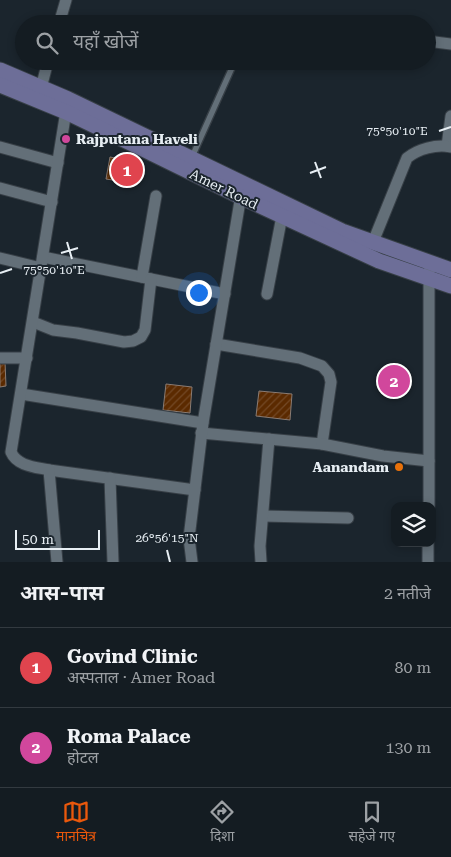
<!DOCTYPE html>
<html lang="hi">
<meta charset="utf-8">
<style>
body{margin:0;font-family:"Roboto Serif","Noto Sans Devanagari",serif;background:#1d252a;color:#f1f3f6}
.controls{position:absolute;right:15px;bottom:15px;display:grid;overflow:hidden;border-radius:10px;box-shadow:0 2px 8px #0003}
.controls button{width:45px;height:45px;display:grid;place-items:center;padding:0;border:0;border-bottom:1px solid #333a40;background:#141c22;color:#f1f3f6;font:25px sans-serif}
.scale{position:absolute;left:15px;bottom:12px;width:85px;box-sizing:border-box;padding-left:5px;border:2px solid #e7eef3;border-top:0;font-size:14px;line-height:18px;white-space:nowrap;color:#e7eef3;-webkit-text-stroke:4px #1b252d;paint-order:stroke}
.you{position:absolute;left:198px;top:292px;width:18px;height:18px;margin:-12px;border:4px solid #fff;border-radius:50%;background:#1a73e8;box-shadow:0 0 0 8px #1a73e833}
.badge{display:grid;place-items:center;width:32px;height:32px;border-radius:50%;background:#ea580c;color:#fff;font-size:16px;font-weight:700}
.pin{position:absolute;translate:-50% -50%;border:2px solid #fff;box-shadow:0 1px 5px #0006}
.list{margin:0;padding:0;list-style:none}
h2{display:flex;justify-content:space-between;align-items:center;height:65px;margin:0;padding:0 20px;font-size:21px}
h2 small{font-size:16px;font-weight:400;color:#9da1a5}
.list li{display:grid;grid-template-columns:32px 1fr auto;gap:15px;align-items:center;box-sizing:border-box;height:80px;padding:0 20px;border-top:1px solid #333a40}
.list b{display:block;font-size:19px;white-space:nowrap}
.list p{margin:0;font-size:16px;white-space:nowrap;color:#9da1a5}
.list em{font-size:16px;font-style:normal;color:#9da1a5}
.icon{flex:none;width:28px;height:28px;fill:none;stroke:currentColor;stroke-width:2;stroke-linecap:round;stroke-linejoin:round}
.map{position:relative;flex:none;width:451px;height:562px;overflow:hidden}
.search{position:absolute;background:#141c22;box-shadow:0 2px 8px #0003;left:15px;right:15px;top:15px;height:55px;display:flex;align-items:center;gap:12px;box-sizing:border-box;padding:0 18px;border-radius:28px;color:#9da1a5;font-size:19px}
.sheet{height:225px;background:#141c22}
nav{display:flex;justify-content:space-around;align-items:center;box-sizing:border-box;height:70px;border-top:1px solid #333a40;background:#141c22;font-size:14px;color:#9da1a5}
nav a{display:grid;justify-items:center;gap:2px}
nav .on{color:#ea580c}
.map>svg:first-child{display:block}
</style>
<div class="map">
<svg width="451" height="562" viewBox="0 0 451 562">
<defs>
<pattern id="building-hatch" width="6" height="6" patternUnits="userSpaceOnUse" patternTransform="scale(1.25)"><rect width="6" height="6" fill="#5b2a00"/><path d="M-1 1l2-2M0 6l6-6M5 7l2-2" fill="none" stroke="#734926"/></pattern>
</defs>
<rect width="100%" height="100%" fill="#1b252d"/>
<g fill="url(#building-hatch)" stroke="#897b73">
<path d="M 110,157 L 136,162 L 132,183 L 106,179 Z"/>
<path d="M 0,362 L 5,362 L 6,386 L 0,387 Z"/>
<path d="M 166,384 L 192,387 L 190,413 L 163,410 Z"/>
<path d="M 259,391 L 292,394 L 290,420 L 256,416 Z"/>
</g>
<g fill="none" stroke-linecap="round" stroke-linejoin="round">
<g stroke="#373f46" stroke-width="8">
<path id="lane" d="M 192,157 L 235,61"/>
</g>
<g stroke="#373f46" stroke-width="13">
<g id="street">
<path d="M 59,24 L 66,0"/>
<path d="M 427,41 L 451,44"/>
<path d="M 41,88 L 48,61"/>
<path d="M 447,146 L 451,116"/>
<path d="M 0,147 L 58,163"/>
<path d="M 0,188 L 52,202"/>
<path d="M 373,242 L 407,158 C 418,149 436,144 451,147"/>
<path d="M 43,257 L 225,294"/>
<path d="M 0,258 L 41,268"/>
<path d="M 142,277 L 156,196"/>
<path d="M 267,294 L 282,216"/>
<path d="M 33,322 L 53,330 L 77,333 L 124,342 L 133,341 L 141,337 L 145,330 L 151,279"/>
<path d="M 0,358 L 27,358"/>
<path d="M 21,394 L 203,423"/>
<path d="M 201,433 L 322,444 L 331,382 L 329,374 L 322,366 L 300,358 L 216,344"/>
<path d="M 322,444 L 383,456 L 429,461"/>
<path d="M 49,470 L 195,490"/>
<path d="M 110,478 L 113,562"/>
<path d="M 429,506 L 429,271"/>
<path d="M 263,516 L 348,518"/>
<path d="M 57,562 L 49,470 C 35,467 17,466 11,452 L 67,105"/>
<path d="M 192,562 L 189,538 L 203,423 L 242,189"/>
<path d="M 261,562 L 260,546 L 269,439"/>
<path d="M 428,562 L 428,543"/>
</g>
</g>
<g stroke="#373f46" stroke-width="17">
<g id="secondary">
<path d="M 0,70 L 68,99 L 342,231 L 451,270"/>
<path d="M 0,85 L 66,112 L 145,150 L 241,197 L 379,261 L 451,286"/>
</g>
</g>
<use href="#lane" stroke="#636f78" stroke-width="5.5"/>
<use href="#street" stroke="#636f78" stroke-width="11"/>
<use href="#secondary" stroke="#6d6e98" stroke-width="15"/>
</g>
<path fill="none" stroke="#e7eef3" stroke-width="2" d="M 439,131 L 451,127M 315,162 L 321,178M 310,173 L 326,167M 67,242 L 72,259M 61,253 L 78,248M 0,273 L 12,269M 167,550 L 170,562"/>
<circle fill="#d1479c" stroke="#1b252d" stroke-width="2" cx="66" cy="139" r="5"/>
<circle fill="#e8710a" stroke="#1b252d" stroke-width="2" cx="399" cy="467" r="5"/>
<g text-anchor="middle" stroke-width="4" stroke-linejoin="round" paint-order="stroke">
<g font-size="14" font-weight="bold" fill="#e7eef3" stroke="#1b252d" text-anchor="start">
<text x="76" y="144">Rajputana Haveli</text>
<text x="389" y="472" text-anchor="end">Aanandam</text>
</g>
<g font-size="14" fill="#e7eef3" stroke="#1b252d">
<text transform="translate(224 189) rotate(26)" y="5">Amer Road</text>
</g>
</g>
<g font-size="12" text-anchor="middle" fill="#e7eef3" stroke="#1b252d" stroke-width="4" stroke-linejoin="round" paint-order="stroke">
<text x="397" y="135">75°50'10"E</text>
<text x="54" y="274">75°50'10"E</text>
<text x="167" y="542">26°56'15"N</text>
</g>
</svg>
<div class="controls">
<button><svg class="icon" aria-label="layers" viewBox="0 0 24 24"><path d="M12 4l9 5-9 5-9-5zM3 14l9 5 9-5"/></svg></button>
</div>
<div class="scale">50 m</div>
<div class="you"></div>
<div class="pin badge" style="left:127px;top:170px;background:#e0444e">1</div>
<div class="pin badge" style="left:394px;top:381px;background:#d1479c">2</div>
<div class="search"><svg class="icon" aria-label="search" viewBox="0 0 24 24"><circle cx="10" cy="10" r="6"/><path d="M15 15l6 6"/></svg>यहाँ खोजें</div>
</div>
<section class="sheet">
<h2>आस-पास<small>2 नतीजे</small></h2>
<ul class="list">
<li><span class="badge" style="background:#e0444e">1</span><div><b>Govind Clinic</b><p>अस्पताल · Amer Road</p></div><em>80 m</em></li>
<li><span class="badge" style="background:#d1479c">2</span><div><b>Roma Palace</b><p>होटल</p></div><em>130 m</em></li>
</ul>
</section>
<nav>
<a class="on"><svg class="icon" aria-label="map" viewBox="0 0 24 24"><path d="M3 6l6-2 6 2 6-2v14l-6 2-6-2-6 2zM9 4v14M15 6v14"/></svg>मानचित्र</a>
<a><svg class="icon" aria-label="directions" viewBox="0 0 24 24"><path d="M12 3l9 9-9 9-9-9zM9 14v-3h6M13 9l2 2-2 2"/></svg>दिशा</a>
<a><svg class="icon" aria-label="saved" viewBox="0 0 24 24"><path d="M7 4h10v16l-5-4-5 4z"/></svg>सहेजे गए</a>
</nav>
